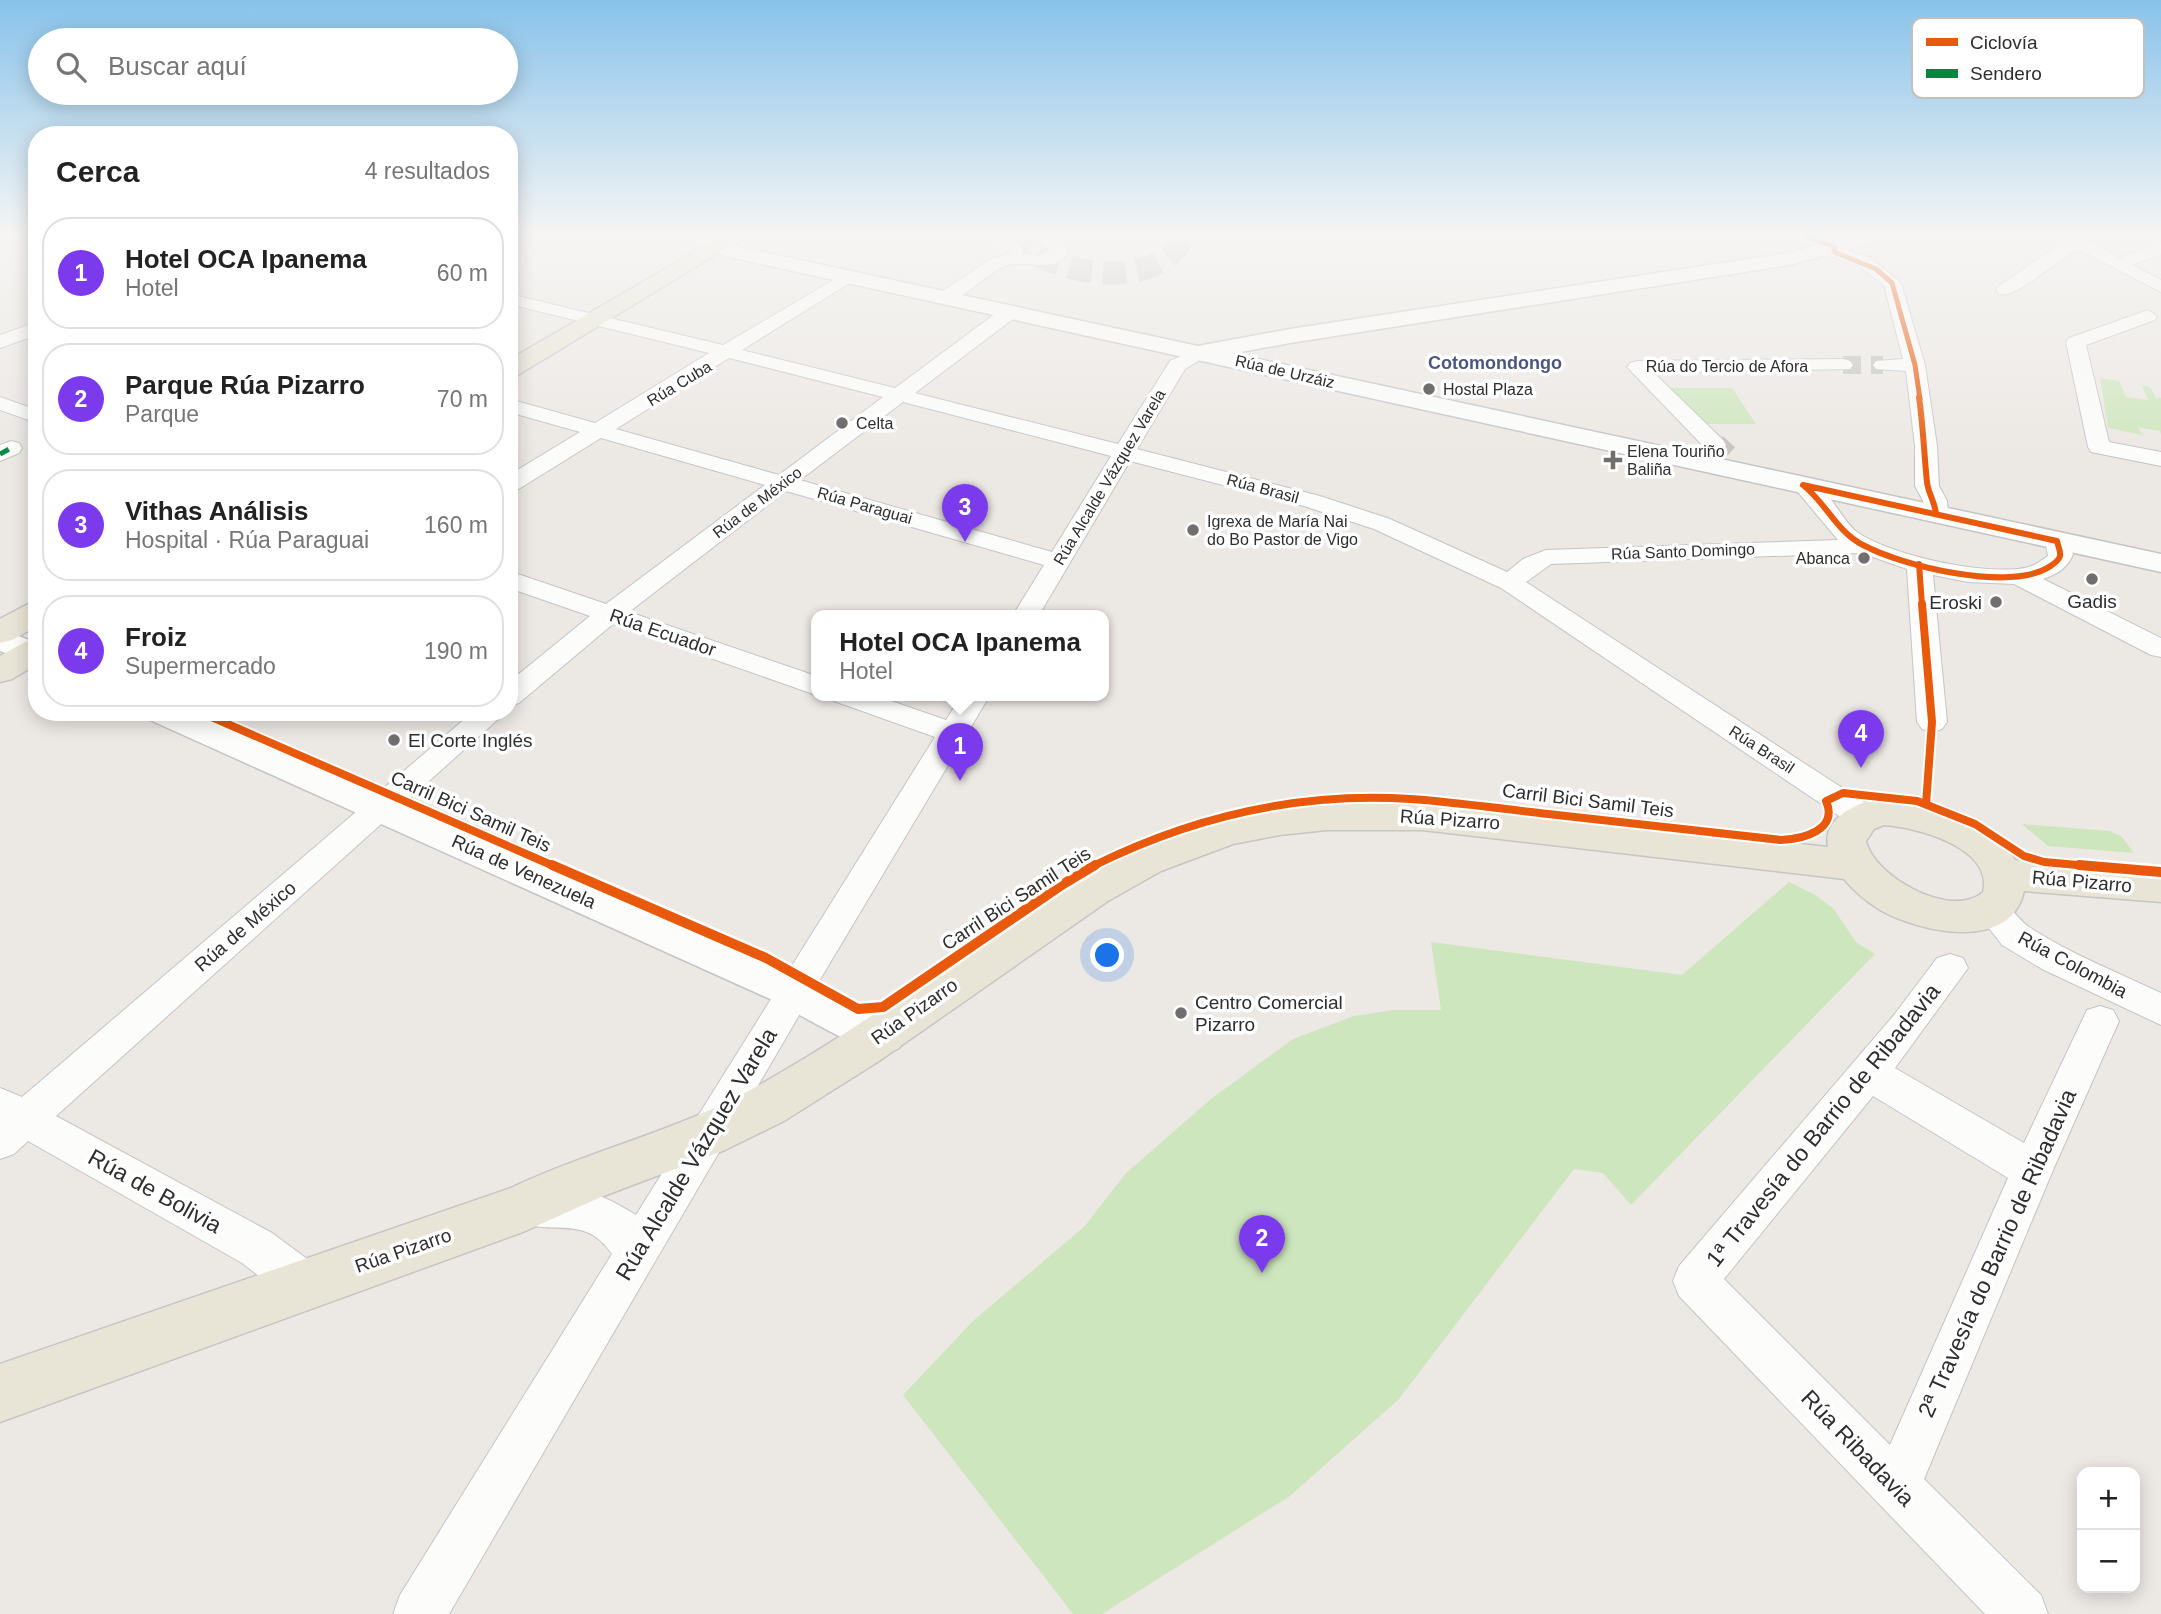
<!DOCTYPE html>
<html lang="es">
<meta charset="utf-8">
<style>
body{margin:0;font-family:Helvetica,sans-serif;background:#f2f2f2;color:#222}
.controls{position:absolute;right:21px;bottom:21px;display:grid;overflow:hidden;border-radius:14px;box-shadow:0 4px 18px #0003}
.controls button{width:63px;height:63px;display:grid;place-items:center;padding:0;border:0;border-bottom:2px solid #e0e0e0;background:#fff;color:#222;font:35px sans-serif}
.you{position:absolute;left:1108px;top:956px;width:24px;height:24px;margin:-18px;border:5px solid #fff;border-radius:50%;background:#1a73e8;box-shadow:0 0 0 10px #1a73e833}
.badge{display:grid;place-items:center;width:46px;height:46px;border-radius:50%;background:#7c3aed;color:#fff;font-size:23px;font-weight:700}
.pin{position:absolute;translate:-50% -58px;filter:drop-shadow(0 2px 4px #0008)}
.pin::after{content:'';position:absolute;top:37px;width:24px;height:21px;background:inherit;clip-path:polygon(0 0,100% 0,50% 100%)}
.popup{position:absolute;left:811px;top:610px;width:298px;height:91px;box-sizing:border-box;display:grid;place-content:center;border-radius:14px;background:#fff;filter:drop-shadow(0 2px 5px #0005);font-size:23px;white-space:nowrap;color:#767676}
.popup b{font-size:26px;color:#222}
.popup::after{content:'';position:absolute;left:50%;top:100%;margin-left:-14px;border:14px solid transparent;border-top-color:#fff}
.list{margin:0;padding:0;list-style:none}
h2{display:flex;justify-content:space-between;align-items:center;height:91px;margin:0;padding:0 28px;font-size:30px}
h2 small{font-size:23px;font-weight:400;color:#767676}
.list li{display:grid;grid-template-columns:46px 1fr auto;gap:21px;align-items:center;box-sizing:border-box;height:112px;margin:0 14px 14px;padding:0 14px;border:2px solid #e0e0e0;border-radius:28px}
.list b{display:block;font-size:26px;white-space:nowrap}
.list p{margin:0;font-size:23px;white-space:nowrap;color:#767676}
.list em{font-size:23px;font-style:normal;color:#767676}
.icon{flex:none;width:38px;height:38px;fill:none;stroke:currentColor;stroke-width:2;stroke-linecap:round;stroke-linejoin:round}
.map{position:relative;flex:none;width:2161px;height:1614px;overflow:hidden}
.search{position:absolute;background:#fff;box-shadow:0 4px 18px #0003;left:28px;top:28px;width:490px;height:77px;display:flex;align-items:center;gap:18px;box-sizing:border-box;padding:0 24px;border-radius:38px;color:#767676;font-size:26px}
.panel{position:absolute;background:#fff;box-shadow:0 4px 18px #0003;left:28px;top:126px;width:490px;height:595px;border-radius:28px}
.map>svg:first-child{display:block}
</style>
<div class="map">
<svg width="2161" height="1614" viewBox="0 0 2161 1614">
<rect width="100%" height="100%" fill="#ece8e4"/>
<g fill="#cee6be">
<path d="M 2100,378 L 2119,381 L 2126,397 L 2148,400 L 2142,385 L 2150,387 L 2156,398 L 2161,398 L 2161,434 L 2160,431 L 2138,427 L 2143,435 L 2108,428 Z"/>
<path d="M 1668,388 L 1732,388 L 1756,424 L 1704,424 Z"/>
<path d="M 2022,824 L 2109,831 L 2121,836 L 2134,853 L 2048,846 Z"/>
<path d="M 1789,882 L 1815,895 L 1833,908 L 1856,942 L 1875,954 L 1631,1205 L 1603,1173 L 1574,1169 L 1399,1399 L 1290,1496 L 1102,1614 L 1073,1614 L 903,1395 L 973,1321 L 1085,1226 L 1125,1174 L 1211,1099 L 1293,1039 L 1354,1016 L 1393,1010 L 1441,1010 L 1431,942 L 1682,975 Z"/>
</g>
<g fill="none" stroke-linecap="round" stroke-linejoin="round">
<path stroke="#c6c3c0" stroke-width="18" stroke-dasharray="18 10" stroke-linecap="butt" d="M 1843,365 L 1883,365"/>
<path stroke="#c6c3c0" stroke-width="24" stroke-dasharray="24 11" stroke-linecap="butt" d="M 1715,445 L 1727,456"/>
<path stroke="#c6c3c0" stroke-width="23" stroke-dasharray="23 11" stroke-linecap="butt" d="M 1011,234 C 1021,242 1030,252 1042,257 C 1076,273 1126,281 1160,262 C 1172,256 1179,245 1186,234"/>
<g stroke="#c5c4c5" stroke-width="2">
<g id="minor">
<path d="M 509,234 L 525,234 L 509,242 Z"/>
<path d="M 983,234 C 1000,234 1012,237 1024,250 L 1022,253 L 1039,256 L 1050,250 L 1028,234 C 1045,234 1062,236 1068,254 C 1051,275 1026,258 1005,266 C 986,273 958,307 938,302 L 935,298 L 938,294 L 991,259 L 1011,254 Z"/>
<path d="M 2055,234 L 2075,234 L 2119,258 L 2161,243 L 2161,254 L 2132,265 L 2161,280 L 2161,292 L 2080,250 C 2057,257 2019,299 1999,294 L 1996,290 L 1999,286 L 2057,246 L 2068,243 Z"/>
<path d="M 1815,246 L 1834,247 L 1869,257 L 1901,283 L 1925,365 L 1937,446 L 1939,486 L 1947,501 L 1948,514 L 1944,519 L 1928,519 L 1924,514 L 1923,501 L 1915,486 L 1915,446 L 1906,371 L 1876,369 L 1873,365 L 1876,361 L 1903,359 L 1884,285 L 1857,265 L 1833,257 L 1809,255 L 1807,251 Z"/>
<path d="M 847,272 L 853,273 L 856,277 L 853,281 L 742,350 L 895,388 L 1003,308 L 1017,308 L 1019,312 L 1017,316 L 915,393 L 1118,444 L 1170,361 L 1203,346 L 1213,352 L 1185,369 L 1137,449 L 1320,496 L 1390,519 L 1507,572 L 1523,559 L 1546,550 L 1838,540 L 1792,485 L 1795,480 C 1825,473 1837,517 1857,532 C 1891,556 1989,577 2029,567 C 2036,565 2042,560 2048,556 L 2045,541 L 2048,536 L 2057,534 L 2066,536 L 2073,554 C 2069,567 2056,575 2043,579 L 2161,638 L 2161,657 L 2151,655 L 2014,584 L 1968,582 L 1933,575 L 1947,722 L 1942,729 L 1932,732 L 1922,729 L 1917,722 L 1907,569 L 1861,553 L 1551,564 L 1526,582 L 1873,808 L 1878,816 L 1873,824 L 1862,827 L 1851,824 L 1501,588 L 1374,529 L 1304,506 L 1130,461 L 1039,615 L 1013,615 L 1044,565 L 786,491 L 629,612 L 816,676 L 816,695 L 613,624 L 519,703 L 509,706 L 509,682 L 590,616 L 509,588 L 509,571 L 606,604 L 765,485 L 601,438 L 517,490 L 509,492 L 509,475 L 580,432 L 509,412 L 509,399 L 595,423 L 709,353 L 509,304 L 509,294 L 723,345 ZM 729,358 L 883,397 L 779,475 L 616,429 ZM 903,402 L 1111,456 L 1052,552 L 800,480 Z"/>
<path d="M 2148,310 L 2157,316 L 2155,320 L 2086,345 L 2109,442 L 2161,452 L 2161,466 L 2091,452 L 2088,447 L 2066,342 L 2069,338 Z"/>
<path d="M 37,322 L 37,335 L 0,348 L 0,335 Z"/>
<path d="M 1843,359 L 1850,361 L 1853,365 L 1850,369 L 1654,373 L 1723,440 L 1726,445 L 1723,450 L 1707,450 L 1627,367 L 1630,363 L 1637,361 Z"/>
<path d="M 0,397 L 37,410 L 37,423 L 0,410 Z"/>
<path d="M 11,441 L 19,443 L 22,448 L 19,453 L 0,461 L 0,445 Z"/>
<path d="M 830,695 L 874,695 L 946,720 L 962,695 L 990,695 L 815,988 L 449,1614 L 393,1614 L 400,1595 L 612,1254 C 585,1214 555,1236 520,1222 L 514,1208 L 520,1194 C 563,1177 599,1192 636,1215 L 935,737 L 834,701 Z"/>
<path d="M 473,712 L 506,712 L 56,1116 L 272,1233 L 322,1270 L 328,1285 L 322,1300 L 306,1307 L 290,1300 L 242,1263 L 28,1141 L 14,1154 L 0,1159 L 0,1088 L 22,1097 Z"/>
<path d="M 1992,897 C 2010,902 2015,917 2029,927 C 2070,954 2117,972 2161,993 L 2161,1025 L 2042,969 L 2002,945 L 1975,910 L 1980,901 Z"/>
<path d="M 1950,954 L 1963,958 L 1968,968 L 1895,1068 L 2024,1143 L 2087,1010 L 2100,1006 L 2113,1010 L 2119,1021 L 2053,1170 L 1924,1479 L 2041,1595 L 2048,1614 L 1985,1614 L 1679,1296 L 1673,1281 L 1679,1266 L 1894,1015 L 1937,958 ZM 1873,1096 L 2008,1178 L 1890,1445 L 1724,1279 Z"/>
</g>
</g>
<g stroke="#c5c4c5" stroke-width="3">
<path id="tertiary" d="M 1859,234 L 1892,234 L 1889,238 L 1789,265 L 1290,343 L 1203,359 L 1195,357 L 1191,352 L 1195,347 L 1203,345 L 1290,329 L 1788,253 Z"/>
</g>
<g stroke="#c5c4c5" stroke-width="3">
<g id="secondary">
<path d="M 677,234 L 705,234 L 735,246 L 2161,554 L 2161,572 L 729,257 L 680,238 Z"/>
<path d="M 0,629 L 37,643 L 37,665 L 0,651 Z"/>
<path d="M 145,712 L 195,712 L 811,977 L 842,995 L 899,1020 L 906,1034 L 899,1048 C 895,1049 888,1053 884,1053 C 867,1054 796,1013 779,1003 L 150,720 Z"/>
</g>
</g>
<g stroke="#c6c5c4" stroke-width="3">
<g id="primary">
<path d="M 725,234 L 753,234 L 750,238 L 730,246 L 518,375 L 509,377 L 509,360 Z"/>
<path d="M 37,602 L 37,626 L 12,640 L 0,643 L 0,619 L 26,605 Z"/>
<path d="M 37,639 L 37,664 L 12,679 L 0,682 L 0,656 L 25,642 Z"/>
<path d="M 1880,797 C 1930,800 1988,813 2015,860 L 2161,872 L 2161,902 L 2024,891 C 2011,953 1919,932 1880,910 C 1866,901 1854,891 1844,879 L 1422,830 L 1327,830 L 1280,835 L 1233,844 L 1161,871 L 1108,901 L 879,1061 L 784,1121 L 725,1150 L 601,1197 L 523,1232 L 0,1422 L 0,1364 L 511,1188 C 590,1150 678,1131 754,1088 C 833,1044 907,992 982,942 C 1067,885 1152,831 1255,811 C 1354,793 1453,806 1552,817 C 1644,827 1736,837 1828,847 C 1822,817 1857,804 1880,797 ZM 1884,825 C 1915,827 1994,847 1983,892 C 1952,920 1874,877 1866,841 L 1874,829 Z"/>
</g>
</g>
<use href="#minor" fill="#fcfcfb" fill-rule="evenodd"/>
<use href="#tertiary" fill="#fcfcfb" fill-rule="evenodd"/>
<use href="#secondary" fill="#fcfcfb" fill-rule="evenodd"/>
<use href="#primary" fill="#e8e4d6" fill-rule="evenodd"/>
<path stroke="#00873e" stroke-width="5" stroke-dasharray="10 5" stroke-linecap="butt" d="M 0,454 L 11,448"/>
<g stroke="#fff" stroke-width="8">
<path id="cycleway-far3" d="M 1806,237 L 1835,247 L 1834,252 L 1876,269 L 1892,283 L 1915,365 L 1920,399"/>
</g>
<g stroke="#fff" stroke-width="10">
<g id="cycleway-far2">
<path d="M 1919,397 C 1923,425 1924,453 1927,482 C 1928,493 1935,502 1936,514"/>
<path d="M 1803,485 L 2057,541 C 2058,546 2061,552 2060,556 C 2059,561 2053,564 2049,567 C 2009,592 1902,566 1863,545 C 1836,531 1826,503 1803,485 Z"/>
<path d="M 1919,564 L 1922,605"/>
</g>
</g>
<g stroke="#fff" stroke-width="12">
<g id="cycleway-far1">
<path d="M 1922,604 L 1932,722 L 1926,804"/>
<path d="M 200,712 L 556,867"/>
<path d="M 1091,867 C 1191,817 1299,792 1410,799 C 1456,802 1502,809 1548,814 C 1626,823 1703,831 1781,840 C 1803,839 1839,830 1826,801 L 1843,793 L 1917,801 L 1975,824 L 2024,856 L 2044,862 L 2100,867"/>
</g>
</g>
<g stroke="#fff" stroke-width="15">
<g id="cycleway">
<path d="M 552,865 L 766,958 L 858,1009 L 883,1007 L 1060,886 L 1095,865"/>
<path d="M 2079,865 L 2161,872"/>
</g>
</g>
<use href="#cycleway-far3" stroke="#e8590c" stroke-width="5"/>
<use href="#cycleway-far2" stroke="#e8590c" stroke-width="6"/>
<use href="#cycleway-far1" stroke="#e8590c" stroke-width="8"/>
<use href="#cycleway" stroke="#e8590c" stroke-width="10"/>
</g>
<linearGradient id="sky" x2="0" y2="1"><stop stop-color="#88c2ea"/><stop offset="0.51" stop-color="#f6f5f3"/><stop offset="1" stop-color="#f6f5f3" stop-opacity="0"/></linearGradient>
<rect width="2161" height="460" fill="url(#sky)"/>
<g fill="#706f6e" stroke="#fff" stroke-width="2.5">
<circle cx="1429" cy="389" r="7"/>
<circle cx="842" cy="423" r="7"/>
<path d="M1609.5 449.5h7v7h7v7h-7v7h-7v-7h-7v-7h7z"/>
<circle cx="1193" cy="530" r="7"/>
<circle cx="1864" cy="558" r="7"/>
<circle cx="2092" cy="579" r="7"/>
<circle cx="1996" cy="602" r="7"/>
<circle cx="394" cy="740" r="7"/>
<circle cx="1181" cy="1013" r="7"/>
</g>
<g text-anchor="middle" stroke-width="7" stroke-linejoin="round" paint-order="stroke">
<g font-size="16" fill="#2e2e2e" stroke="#fff">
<text x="1727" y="372">Rúa do Tercio de Afora</text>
<text transform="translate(1285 371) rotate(13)" y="6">Rúa de Urzáiz</text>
<text transform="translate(679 383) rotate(-31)" y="6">Rúa Cuba</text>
<text transform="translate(1109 477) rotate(-59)" y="6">Rúa Alcalde Vázquez Varela</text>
<text transform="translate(1263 488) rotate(15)" y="6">Rúa Brasil</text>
<text transform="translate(757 502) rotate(-37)" y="6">Rúa de México</text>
<text transform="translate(865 505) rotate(16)" y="6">Rúa Paraguai</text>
<text transform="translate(1683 551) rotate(-2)" y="6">Rúa Santo Domingo</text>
<text transform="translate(1762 749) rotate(33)" y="6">Rúa Brasil</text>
</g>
<g font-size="16" fill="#2e2e2e" stroke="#fff" text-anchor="start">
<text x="1443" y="395">Hostal Plaza</text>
<text x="856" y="429">Celta</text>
<text x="1627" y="457">Elena Touriño<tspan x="1627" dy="18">Baliña</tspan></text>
<text x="1207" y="527">Igrexa de María Nai<tspan x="1207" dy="18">do Bo Pastor de Vigo</tspan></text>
<text x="1850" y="564" text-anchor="end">Abanca</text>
</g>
<g font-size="18" font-weight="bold" fill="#4d5680" stroke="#fff">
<text x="1495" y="369">Cotomondongo</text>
</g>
<g font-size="19" fill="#2e2e2e" stroke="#fff" text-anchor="start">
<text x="2092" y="608" text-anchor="middle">Gadis</text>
<text x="1982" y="609" text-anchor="end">Eroski</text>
<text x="408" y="747">El Corte Inglés</text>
<text x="1195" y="1009">Centro Comercial<tspan x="1195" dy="22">Pizarro</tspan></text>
</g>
<g font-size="19" fill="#2e2e2e" stroke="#fff">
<text transform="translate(663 632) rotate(19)" y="7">Rúa Ecuador</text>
<text transform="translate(1588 800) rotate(7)" y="7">Carril Bici Samil Teis</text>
<text transform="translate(471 811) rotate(24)" y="7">Carril Bici Samil Teis</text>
<text transform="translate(1450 819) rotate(4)" y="7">Rúa Pizarro</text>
<text transform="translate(524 871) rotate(24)" y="7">Rúa de Venezuela</text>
<text transform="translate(2082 881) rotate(5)" y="7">Rúa Pizarro</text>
<text transform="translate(1016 898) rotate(-33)" y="7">Carril Bici Samil Teis</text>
<text transform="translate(245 926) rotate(-41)" y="7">Rúa de México</text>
<text transform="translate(2073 964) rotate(28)" y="7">Rúa Colombia</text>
<text transform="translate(914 1011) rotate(-35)" y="7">Rúa Pizarro</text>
<text transform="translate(403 1250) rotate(-19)" y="7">Rúa Pizarro</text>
</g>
<g font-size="23" fill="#2e2e2e" stroke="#fff">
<text transform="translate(1823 1125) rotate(-51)" y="8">1ª Travesía do Barrio de Ribadavia</text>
<text transform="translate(696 1154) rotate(-59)" y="8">Rúa Alcalde Vázquez Varela</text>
<text transform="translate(155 1191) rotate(29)" y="8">Rúa de Bolivia</text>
<text transform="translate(1997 1253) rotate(-66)" y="8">2ª Travesía do Barrio de Ribadavia</text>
<text transform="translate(1858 1448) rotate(46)" y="8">Rúa Ribadavia</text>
</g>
</g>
<rect x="1912" y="18" width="232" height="80" rx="10" fill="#fff" stroke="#c0c0c0" stroke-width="2"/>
<rect x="1926" y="38" width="32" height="8" fill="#e8590c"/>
<rect x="1926" y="69" width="32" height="9" fill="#00873e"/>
<g font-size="19" fill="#2e2e2e">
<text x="1970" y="49">Ciclovía</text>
<text x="1970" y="80">Sendero</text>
</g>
</svg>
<div class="controls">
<button>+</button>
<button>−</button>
</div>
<div class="you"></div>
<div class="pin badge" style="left:960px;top:781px">1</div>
<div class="popup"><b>Hotel OCA Ipanema</b>Hotel</div>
<div class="pin badge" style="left:1262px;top:1273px">2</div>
<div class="pin badge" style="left:965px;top:542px">3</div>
<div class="pin badge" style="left:1861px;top:768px">4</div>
<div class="search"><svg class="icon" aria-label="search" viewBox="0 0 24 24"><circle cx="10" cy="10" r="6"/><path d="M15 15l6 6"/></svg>Buscar aquí</div>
<section class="panel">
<h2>Cerca<small>4 resultados</small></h2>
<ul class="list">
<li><span class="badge">1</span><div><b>Hotel OCA Ipanema</b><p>Hotel</p></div><em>60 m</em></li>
<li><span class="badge">2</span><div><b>Parque Rúa Pizarro</b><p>Parque</p></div><em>70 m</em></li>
<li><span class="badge">3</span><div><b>Vithas Análisis</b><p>Hospital · Rúa Paraguai</p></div><em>160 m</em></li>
<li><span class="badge">4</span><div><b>Froiz</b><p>Supermercado</p></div><em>190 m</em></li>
</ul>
</section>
</div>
